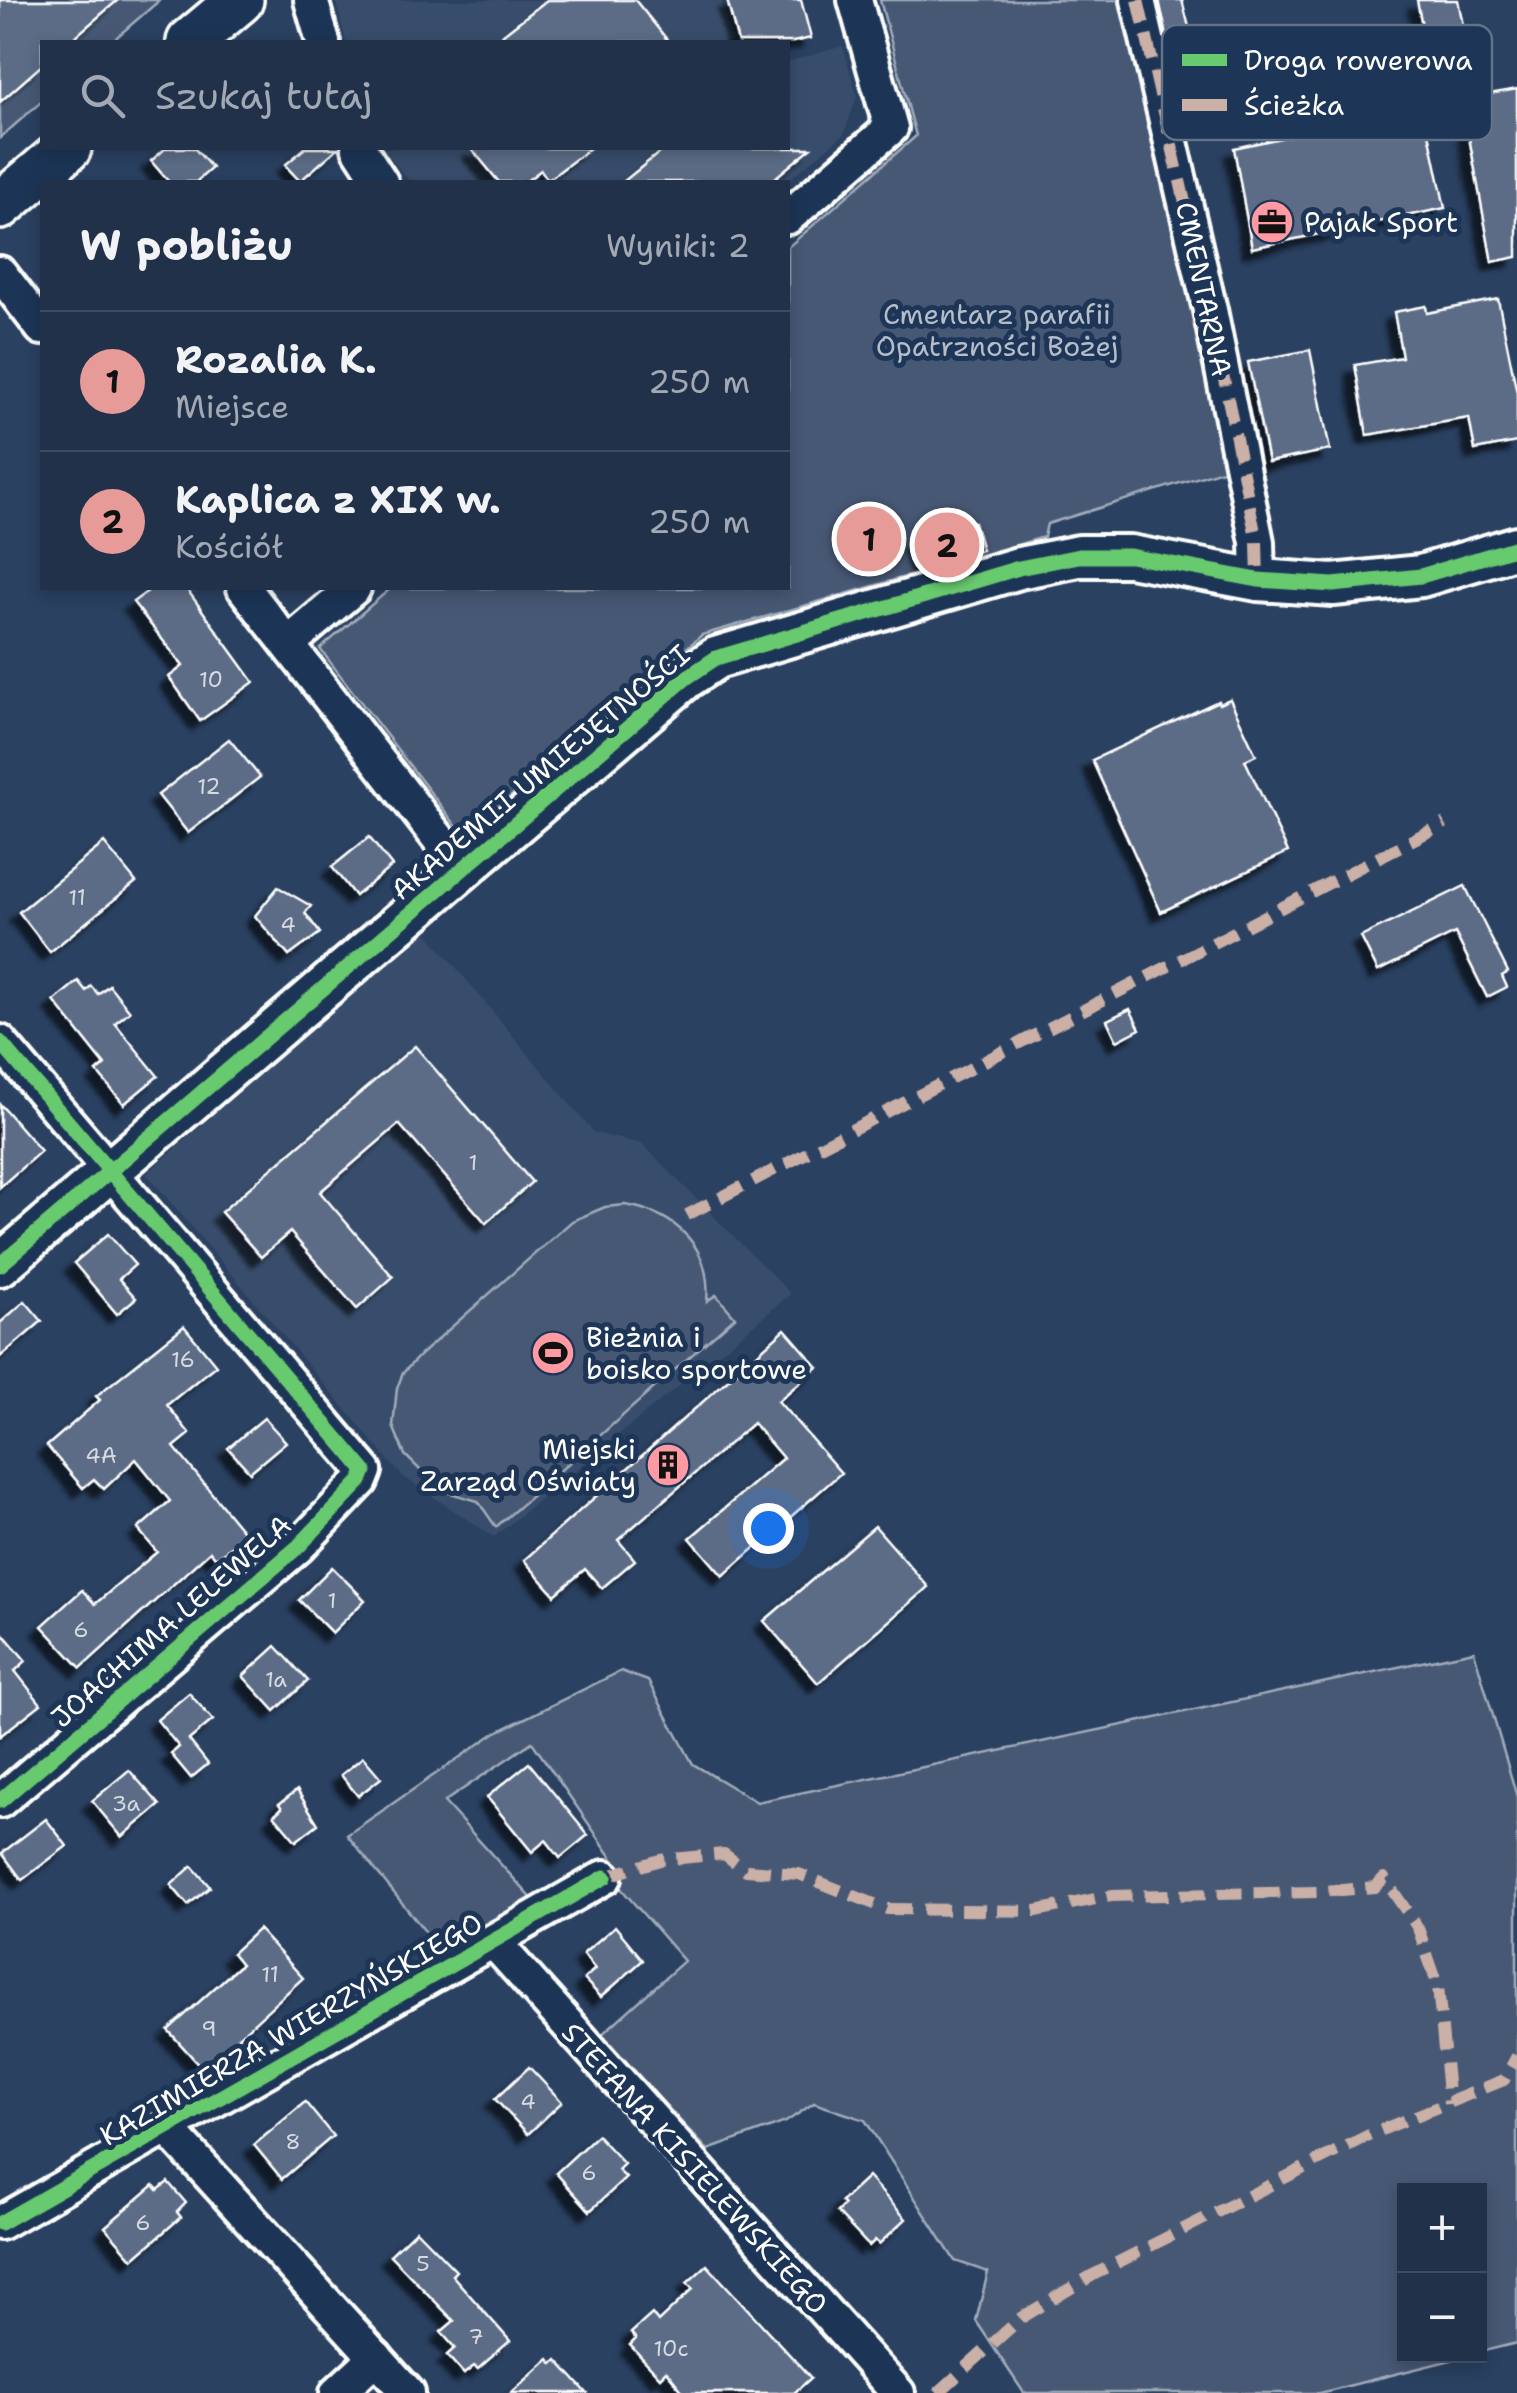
<!DOCTYPE html>
<html lang="pl">
<meta charset="utf-8">
<style>
body{margin:0;font-family:"Shantell Sans",sans-serif;background:#283950;color:#f1f3f6}
.controls{position:absolute;right:30px;bottom:30px;display:grid;overflow:hidden;border-radius:0px;box-shadow:0 5px 15px #0003}
.controls button{width:90px;height:90px;display:grid;place-items:center;padding:0;border:0;border-bottom:2px solid #3d4c61;background:#203149;color:#f1f3f6;font:50px sans-serif}
.you{position:absolute;left:768px;top:1528px;width:35px;height:35px;margin:-25px;border:8px solid #fff;border-radius:50%;background:#1a73e8;box-shadow:0 0 0 15px #1a73e833}
.badge{display:grid;place-items:center;width:65px;height:65px;border-radius:50%;background:#e69b98;color:#111;font-size:32px;font-weight:700}
.pin{position:absolute;translate:-50% -50%;border:5px solid #fff;box-shadow:0 2px 10px #0006}
.list{margin:0;padding:0;list-style:none}
h2{display:flex;justify-content:space-between;align-items:center;height:130px;margin:0;padding:0 40px;font-size:42px}
h2 small{font-size:32px;font-weight:400;color:#a2a9b4}
.list li{display:grid;grid-template-columns:65px 1fr auto;gap:30px;align-items:center;box-sizing:border-box;height:140px;padding:0 40px;border-top:2px solid #3d4c61}
.list b{display:block;font-size:38px;white-space:nowrap}
.list p{margin:0;font-size:32px;white-space:nowrap;color:#a2a9b4}
.list em{font-size:32px;font-style:normal;color:#a2a9b4}
.icon{flex:none;width:55px;height:55px;fill:none;stroke:currentColor;stroke-width:2;stroke-linecap:round;stroke-linejoin:round}
.map{position:relative;flex:none;width:1517px;height:2393px;overflow:hidden}
.search{position:absolute;background:#203149;box-shadow:0 5px 15px #0003;left:40px;top:40px;width:750px;height:110px;display:flex;align-items:center;gap:25px;box-sizing:border-box;padding:0 35px;border-radius:0px;color:#a2a9b4;font-size:38px}
.panel{position:absolute;background:#203149;box-shadow:0 5px 15px #0003;left:40px;top:180px;width:750px;height:410px;border-radius:0px}
.map>svg:first-child{display:block}
</style>
<div class="map">
<svg width="1517" height="2393" viewBox="0 0 1517 2393">
<defs>
<filter id="shadow"><feDropShadow dx="-9" dy="9" stdDeviation="2.5" flood-color="#0009"/></filter>
</defs>
<rect width="100%" height="100%" fill="#2a4161"/>
<filter id="ink" filterUnits="userSpaceOnUse"><feTurbulence type="fractalNoise" baseFrequency=".01" numOctaves="2"/><feDisplacementMap in="SourceGraphic" scale="20" xChannelSelector="R" yChannelSelector="G"/><feConvolveMatrix kernelMatrix="1 2 1 2 8 2 1 2 1" color-interpolation-filters="sRGB"/></filter>
<g filter="url(#ink)">
<g fill="#394e6c">
<path d="M 336,0 L 721,0 L 732,42 L 346,42 Z"/>
<path d="M 843,46 L 857,96 L 844,134 L 786,182 L 410,182 L 383,148 L 788,148 L 788,62 Z"/>
<path d="M 424,929 L 594,1133 L 642,1144 L 791,1294 L 494,1537 L 402,1476 L 147,1174 Z"/>
</g>
<g fill="#465975" stroke="#a2acba" stroke-width="2.5">
<path d="M 0,0 L 160,0 L 111,42 L 42,42 L 42,101 L 0,138 Z"/>
<path d="M 880,0 L 1125,0 L 1229,468 L 1047,524 L 1044,537 L 702,635 L 464,836 L 320,649 L 391,588 L 788,588 L 788,247 L 916,136 Z"/>
<path d="M 625,1205 C 676,1213 712,1248 707,1301 L 716,1295 L 735,1317 L 496,1527 L 478,1501 L 440,1490 L 405,1455 L 393,1426 L 397,1388 L 403,1373 L 421,1354 L 572,1221 L 605,1207 Z"/>
<path d="M 1474,1651 L 1517,1797 L 1517,2343 L 1480,2352 L 1480,2190 L 1404,2190 L 1404,2356 L 1467,2356 L 1320,2393 L 1024,2393 L 976,2321 L 988,2272 L 955,2261 L 865,2120 L 814,2103 L 786,2122 L 708,2150 L 600,2036 L 684,1961 L 618,1885 L 613,1859 L 532,1742 L 444,1802 L 536,1903 L 441,1951 L 347,1835 L 495,1733 L 621,1671 L 648,1681 L 693,1764 L 757,1802 Z"/>
</g>
<g fill="#5b6c86" stroke="#fff" stroke-width="2.5" filter="url(#shadow)">
<path d="M 0,0 L 118,0 L 69,42 L 42,42 L 42,65 L 0,102 Z"/>
<path d="M 547,0 L 635,0 L 669,42 L 493,42 Z"/>
<path d="M 727,0 L 801,0 L 811,38 L 793,42 L 738,42 Z"/>
<path d="M 1159,0 L 1182,0 L 1190,31 L 1167,36 Z"/>
<path d="M 1417,0 L 1458,0 L 1473,75 L 1419,86 L 1445,208 L 1252,248 L 1234,148 L 1332,127 L 1321,74 L 1415,55 L 1413,44 L 1425,41 Z"/>
<path d="M 1517,89 L 1517,257 L 1492,262 L 1462,99 Z"/>
<path d="M 166,148 L 194,148 L 212,168 L 196,182 L 169,182 L 151,161 Z"/>
<path d="M 305,148 L 338,148 L 300,181 L 285,165 Z"/>
<path d="M 471,148 L 590,148 L 548,180 L 541,170 L 525,182 L 499,182 Z"/>
<path d="M 665,148 L 811,148 L 770,182 L 623,182 Z"/>
<path d="M 1498,299 L 1517,393 L 1517,442 L 1475,450 L 1469,418 L 1367,435 L 1355,365 L 1402,357 L 1394,312 L 1426,306 L 1427,313 Z"/>
<path d="M 1310,350 L 1330,450 L 1268,462 L 1248,362 Z"/>
<path d="M 974,522 L 982,550 L 921,568 L 913,540 Z"/>
<path d="M 152,588 L 186,588 L 254,682 L 200,721 L 169,677 L 183,666 L 133,602 Z"/>
<path d="M 1230,699 L 1256,755 L 1245,760 L 1288,852 L 1161,912 L 1092,760 L 1218,701 L 1219,704 Z"/>
<path d="M 229,739 L 260,777 L 188,833 L 158,795 Z"/>
<path d="M 369,837 L 392,866 L 355,896 L 332,867 Z"/>
<path d="M 104,843 L 136,882 L 50,952 L 19,912 Z"/>
<path d="M 1465,886 L 1508,972 L 1502,976 L 1507,987 L 1487,997 L 1455,933 L 1378,971 L 1361,937 Z"/>
<path d="M 278,887 L 311,906 L 305,913 L 320,933 L 289,956 L 255,916 Z"/>
<path d="M 78,981 L 86,991 L 91,986 L 98,994 L 109,985 L 130,1011 L 115,1023 L 158,1076 L 124,1104 L 97,1072 L 105,1065 L 54,1001 Z"/>
<path d="M 1130,1009 L 1140,1029 L 1117,1041 L 1107,1020 Z"/>
<path d="M 415,1046 L 532,1182 L 486,1223 L 399,1124 L 320,1192 L 393,1277 L 357,1309 L 290,1232 L 261,1257 L 221,1212 Z"/>
<path d="M 0,1104 L 41,1151 L 0,1187 Z"/>
<path d="M 108,1234 L 135,1265 L 119,1279 L 136,1298 L 117,1314 L 74,1263 Z"/>
<path d="M 25,1301 L 42,1321 L 0,1357 L 0,1323 Z"/>
<path d="M 184,1326 L 216,1365 L 167,1405 L 190,1434 L 174,1447 L 246,1535 L 216,1558 L 210,1551 L 81,1668 L 42,1626 L 82,1590 L 95,1604 L 157,1552 L 138,1529 L 170,1501 L 136,1459 L 104,1489 L 94,1479 L 83,1488 L 47,1446 L 100,1400 L 96,1396 Z"/>
<path d="M 785,1329 L 818,1367 L 778,1401 L 841,1473 L 723,1576 L 690,1538 L 783,1458 L 753,1423 L 618,1540 L 635,1560 L 602,1588 L 585,1569 L 555,1595 L 524,1560 Z"/>
<path d="M 264,1418 L 286,1442 L 250,1472 L 228,1448 Z"/>
<path d="M 875,1526 L 928,1587 L 818,1683 L 764,1621 Z"/>
<path d="M 332,1567 L 365,1600 L 332,1633 L 299,1600 Z"/>
<path d="M 0,1630 L 26,1661 L 15,1671 L 41,1704 L 0,1736 Z"/>
<path d="M 276,1646 L 308,1681 L 275,1711 L 243,1676 Z"/>
<path d="M 189,1693 L 213,1720 L 189,1740 L 208,1764 L 191,1778 L 171,1754 L 179,1747 L 157,1720 Z"/>
<path d="M 363,1757 L 381,1778 L 358,1796 L 341,1775 Z"/>
<path d="M 529,1763 L 588,1835 L 560,1858 L 546,1840 L 532,1852 L 487,1797 Z"/>
<path d="M 129,1770 L 160,1805 L 122,1837 L 92,1801 Z"/>
<path d="M 297,1790 L 318,1824 L 296,1841 L 274,1815 L 282,1808 L 279,1804 Z"/>
<path d="M 46,1819 L 67,1846 L 22,1880 L 2,1853 Z"/>
<path d="M 192,1866 L 210,1887 L 188,1905 L 171,1885 Z"/>
<path d="M 615,1926 L 643,1960 L 601,1997 L 584,1979 L 595,1969 L 583,1954 Z"/>
<path d="M 258,1929 L 303,1978 L 203,2069 L 168,2030 L 241,1964 L 232,1953 Z"/>
<path d="M 529,2067 L 562,2102 L 528,2134 L 495,2099 Z"/>
<path d="M 305,2102 L 333,2136 L 282,2179 L 254,2145 Z"/>
<path d="M 597,2135 L 624,2164 L 618,2170 L 626,2178 L 590,2211 L 556,2173 Z"/>
<path d="M 868,2177 L 906,2219 L 879,2244 L 875,2240 L 869,2246 L 837,2212 L 844,2205 L 841,2202 Z"/>
<path d="M 168,2182 L 186,2203 L 177,2212 L 181,2217 L 133,2259 L 105,2227 L 154,2185 L 158,2190 Z"/>
<path d="M 416,2230 L 456,2271 L 452,2275 L 510,2341 L 478,2369 L 474,2366 L 464,2374 L 447,2355 L 455,2348 L 441,2332 L 454,2321 L 390,2255 Z"/>
<path d="M 707,2265 L 811,2378 L 794,2393 L 684,2393 L 666,2371 L 660,2377 L 630,2345 L 636,2339 L 631,2333 L 652,2314 L 658,2322 L 693,2289 L 687,2283 Z"/>
<path d="M 549,2359 L 553,2364 L 557,2360 L 587,2393 L 511,2393 Z"/>
</g>
<g fill="none" stroke-linecap="round" stroke-linejoin="round">
<g stroke="#fff" stroke-width="40">
<g id="minor">
<path d="M 311,0 L 323,42"/>
<path d="M 1138,0 L 1210,310 L 1257,542 L 1258,580"/>
<path d="M 359,148 L 381,182"/>
<path d="M 788,217 L 891,128 L 855,0"/>
<path d="M 0,273 L 42,328"/>
<path d="M 244,588 L 463,870"/>
<path d="M 288,644 L 354,588"/>
<path d="M 0,1042 L 365,1471 L 361,1481 L 299,1546 L 0,1801"/>
<path d="M 494,1942 L 898,2393"/>
<path d="M 167,2128 L 408,2393"/>
<path d="M 0,2223 L 605,1877"/>
<path d="M 337,2393 L 376,2357"/>
</g>
</g>
<g stroke="#fff" stroke-width="48">
<path id="tertiary" d="M 0,1265 L 686,678 L 716,658 L 1019,568 L 1079,556 L 1130,556 L 1258,580 L 1333,585 L 1421,576 L 1517,547"/>
</g>
<g stroke="#fff" stroke-width="52">
<g id="secondary">
<path d="M 190,42 L 240,0"/>
<path d="M 0,206 L 68,148"/>
</g>
</g>
<use href="#minor" stroke="#1d3557" stroke-width="32"/>
<use href="#tertiary" stroke="#1d3557" stroke-width="40"/>
<use href="#secondary" stroke="#1d3557" stroke-width="45"/>
<g stroke="#cab0a6" stroke-width="12" stroke-dasharray="25 12" stroke-linecap="butt">
<path d="M 1138,0 L 1210,310 L 1257,542 L 1258,580"/>
<path d="M 687,1215 L 1445,823"/>
<path d="M 605,1877 L 660,1860 L 724,1854 L 746,1870 L 799,1874 L 887,1909 L 1036,1911 L 1111,1896 L 1321,1892 L 1375,1887 L 1384,1878 L 1418,1928 L 1438,1986 L 1449,2104"/>
<path d="M 938,2393 L 1021,2318 L 1093,2275 L 1369,2135 L 1504,2080 L 1517,2056"/>
</g>
<g stroke="#1d3557" stroke-width="21">
<g id="cycleway">
<path d="M 0,1042 L 365,1471 L 361,1481 L 299,1546 L 0,1801"/>
<path d="M 0,1265 L 686,678 L 716,658 L 1019,568 L 1079,556 L 1130,556 L 1258,580 L 1333,585 L 1421,576 L 1517,547"/>
<path d="M 0,2223 L 605,1877"/>
</g>
</g>
<use href="#cycleway" stroke="#67ca6e" stroke-width="15"/>
</g>
</g>
<defs>
<g id="office-disc" transform="scale(2.25)"><circle r="9.5" fill="#ff9aa2" stroke="#1d3557"/><path d="M-6-3h4V-5.5h4V-3h4V5H-6ZM-1-4.5V-3h2v-1.5ZM-6 0V1H6V0Z" fill="#111"/></g>
<g id="stadium-disc" transform="scale(2.25)"><circle r="9.5" fill="#ff9aa2" stroke="#1d3557"/><path d="M0-5a6.5 5 0 1 0 0 10a6.5 5 0 1 0 0-10ZM-3.5-1.8h7v3.6h-7Z" fill="#111"/></g>
<g id="building-disc" transform="scale(2.25)"><circle r="9.5" fill="#ff9aa2" stroke="#1d3557"/><path d="M-4-6H4V6H1V3H-1V6H-4ZM-2.5-4.3h1.7v1.8h-1.7ZM.8-4.3h1.7v1.8H.8ZM-2.5-1h1.7V.8h-1.7ZM.8-1h1.7V.8H.8Z" fill="#111"/></g>
</defs>
<g fill-rule="evenodd">
<use href="#office-disc" x="1272" y="222"/>
<use href="#stadium-disc" x="553" y="1353"/>
<use href="#building-disc" x="668" y="1465"/>
</g>
<g text-anchor="middle" stroke-width="10" stroke-linejoin="round" paint-order="stroke">
<g font-size="22" fill="#d6dae1">
<text x="211" y="687">10</text>
<text x="209" y="794">12</text>
<text x="77" y="905">11</text>
<text x="288" y="932">4</text>
<text x="473" y="1170">1</text>
<text x="183" y="1367">16</text>
<text x="101" y="1463">4A</text>
<text x="332" y="1608">1</text>
<text x="81" y="1637">6</text>
<text x="276" y="1687">1a</text>
<text x="126" y="1811">3a</text>
<text x="270" y="1982">11</text>
<text x="209" y="2036">9</text>
<text x="528" y="2109">4</text>
<text x="293" y="2149">8</text>
<text x="589" y="2180">6</text>
<text x="143" y="2230">6</text>
<text x="423" y="2271">5</text>
<text x="476" y="2344">7</text>
<text x="671" y="2356">10c</text>
</g>
<g font-size="28" fill="#fff" stroke="#1d3557" text-anchor="start">
<text x="1304" y="232">Pajak Sport</text>
<text x="586" y="1347">Bieżnia i<tspan x="586" dy="32">boisko sportowe</tspan></text>
<text x="636" y="1459" text-anchor="end">Miejski<tspan x="636" dy="32">Zarząd Oświaty</tspan></text>
</g>
<g font-size="28" fill="#fff" stroke="#1d3557">
<text transform="translate(1204 289) rotate(78)" y="10">CMENTARNA</text>
<text transform="translate(540 772) rotate(-40)" y="10">AKADEMII UMIEJĘTNOŚCI</text>
<text transform="translate(171 1621) rotate(-41)" y="10">JOACHIMA LELEWELA</text>
<text transform="translate(291 2029) rotate(-30)" y="10">KAZIMIERZA WIERZYŃSKIEGO</text>
<text transform="translate(695 2168) rotate(48)" y="10">STEFANA KISIELEWSKIEGO</text>
</g>
<g font-size="28" fill="#b5bdc8" stroke="#1d3557">
<text x="997" y="324">Cmentarz parafii<tspan x="997" dy="32">Opatrzności Bożej</tspan></text>
</g>
</g>
<rect x="1162" y="25" width="330" height="115" rx="15" fill="#1d3557" stroke="#617289" stroke-width="2.5"/>
<rect x="1182" y="54" width="45" height="12" fill="#67ca6e"/>
<rect x="1182" y="99" width="45" height="12" fill="#cab0a6"/>
<g font-size="28" fill="#fff">
<text x="1244" y="70">Droga rowerowa</text>
<text x="1244" y="115">Ścieżka</text>
</g>
</svg>
<div class="controls">
<button>+</button>
<button>−</button>
</div>
<div class="you"></div>
<div class="pin badge" style="left:869px;top:539px">1</div>
<div class="pin badge" style="left:947px;top:545px">2</div>
<div class="search"><svg class="icon" aria-label="search" viewBox="0 0 24 24"><circle cx="10" cy="10" r="6"/><path d="M15 15l6 6"/></svg>Szukaj tutaj</div>
<section class="panel">
<h2>W pobliżu<small>Wyniki: 2</small></h2>
<ul class="list">
<li><span class="badge">1</span><div><b>Rozalia K.</b><p>Miejsce</p></div><em>250 m</em></li>
<li><span class="badge">2</span><div><b>Kaplica z XIX w.</b><p>Kościół</p></div><em>250 m</em></li>
</ul>
</section>
</div>
